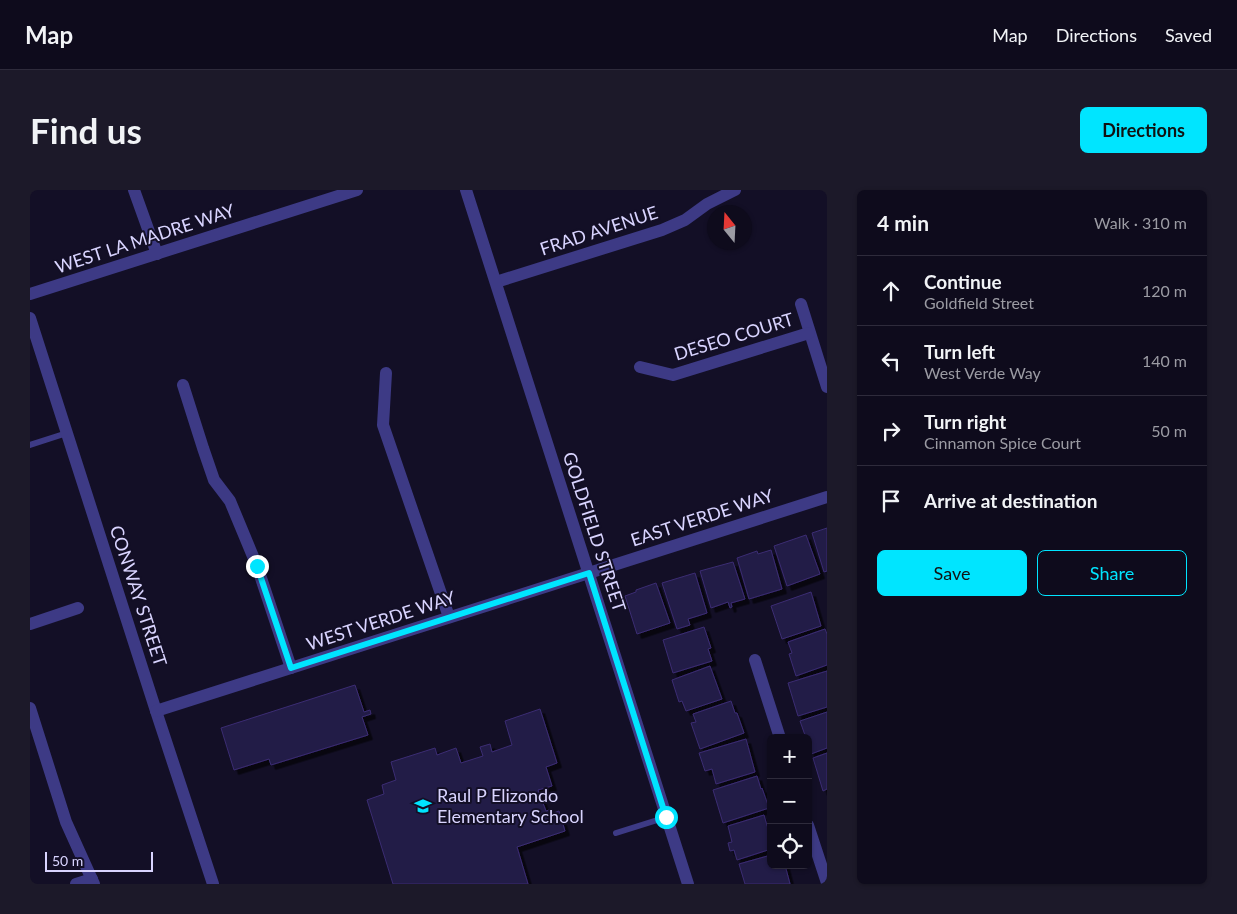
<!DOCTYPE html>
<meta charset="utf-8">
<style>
body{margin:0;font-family:Lato,sans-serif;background:#1c1929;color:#f1f3f6}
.controls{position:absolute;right:15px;bottom:15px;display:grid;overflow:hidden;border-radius:8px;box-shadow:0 1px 4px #0004}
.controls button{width:45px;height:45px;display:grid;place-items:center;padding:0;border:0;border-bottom:1px solid #2e2b3b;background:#0e0b1c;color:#f1f3f6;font:25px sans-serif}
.compass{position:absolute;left:677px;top:15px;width:45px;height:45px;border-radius:50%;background:#0e0b1c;box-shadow:0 1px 4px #0004;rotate:342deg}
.scale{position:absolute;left:15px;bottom:12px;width:108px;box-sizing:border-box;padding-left:5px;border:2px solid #d9d4ff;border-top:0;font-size:14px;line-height:18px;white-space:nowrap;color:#d9d4ff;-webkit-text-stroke:4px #130f26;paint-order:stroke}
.stop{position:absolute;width:15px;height:15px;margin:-11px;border:4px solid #00e5ff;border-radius:50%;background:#fff}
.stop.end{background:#00e5ff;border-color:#fff;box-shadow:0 1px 5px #0008}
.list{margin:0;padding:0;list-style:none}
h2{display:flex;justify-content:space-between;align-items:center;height:65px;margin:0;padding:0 20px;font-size:21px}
h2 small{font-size:16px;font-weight:400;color:#9b9ba3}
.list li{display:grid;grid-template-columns:32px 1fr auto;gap:15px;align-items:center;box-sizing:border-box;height:70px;padding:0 20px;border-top:1px solid #2e2b3b}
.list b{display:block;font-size:19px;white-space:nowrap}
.list p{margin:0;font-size:16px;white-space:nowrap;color:#9b9ba3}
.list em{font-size:16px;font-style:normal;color:#9b9ba3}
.actions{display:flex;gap:10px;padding:15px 20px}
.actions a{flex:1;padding:11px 0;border:1px solid #00e5ff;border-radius:8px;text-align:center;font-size:18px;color:#00e5ff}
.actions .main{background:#00e5ff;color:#111}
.icon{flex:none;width:28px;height:28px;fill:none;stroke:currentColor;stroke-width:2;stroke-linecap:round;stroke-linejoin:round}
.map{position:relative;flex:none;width:797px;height:694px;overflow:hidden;border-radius:8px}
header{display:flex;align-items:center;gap:30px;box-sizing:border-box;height:70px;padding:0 25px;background:#0e0b1c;border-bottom:1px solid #2e2b3b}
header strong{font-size:24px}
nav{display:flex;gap:28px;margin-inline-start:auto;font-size:18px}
.intro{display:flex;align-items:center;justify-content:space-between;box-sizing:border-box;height:120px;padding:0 30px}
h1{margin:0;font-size:35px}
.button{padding:12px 22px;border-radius:8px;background:#00e5ff;color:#111;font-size:18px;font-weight:700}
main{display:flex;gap:30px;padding:0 30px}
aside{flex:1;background:#0e0b1c;border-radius:8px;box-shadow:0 1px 4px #0004}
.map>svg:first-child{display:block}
</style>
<header>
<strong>Map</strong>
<nav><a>Map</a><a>Directions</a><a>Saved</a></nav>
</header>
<div class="intro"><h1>Find us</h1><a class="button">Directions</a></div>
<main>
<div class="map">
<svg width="797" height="694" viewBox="0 0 797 694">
<defs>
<filter id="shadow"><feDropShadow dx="4.5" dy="4.5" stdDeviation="0" flood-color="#0009"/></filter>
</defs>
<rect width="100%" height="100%" fill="#130f26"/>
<g fill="#241b47" stroke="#3b2d73" filter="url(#shadow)">
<path d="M 797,338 L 797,381 L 794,382 L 782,343 Z"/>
<path d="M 776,345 L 790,384 L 757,396 L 744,356 Z"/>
<path d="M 741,360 L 752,399 L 719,409 L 707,368 L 727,361 L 728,364 Z"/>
<path d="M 703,372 L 715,409 L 701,413 L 702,417 L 700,418 L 698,412 L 681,418 L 670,381 Z"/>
<path d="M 665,383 L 677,423 L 658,429 L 660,435 L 647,439 L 632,393 Z"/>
<path d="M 626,393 L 640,433 L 607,444 L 595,406 L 606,402 L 606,400 Z"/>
<path d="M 781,402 L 791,436 L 752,449 L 741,416 Z"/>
<path d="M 674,437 L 681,458 L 678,459 L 682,471 L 643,483 L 633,450 Z"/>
<path d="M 795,439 L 797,444 L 797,475 L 766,486 L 759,464 L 762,463 L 758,452 Z"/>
<path d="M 680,476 L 692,509 L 656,521 L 652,511 L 649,512 L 642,490 Z"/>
<path d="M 797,481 L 797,517 L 768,526 L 758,493 Z"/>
<path d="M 325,495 L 334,522 L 340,520 L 341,524 L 332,527 L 338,545 L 241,575 L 239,569 L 204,580 L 191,538 Z"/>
<path d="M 701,511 L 705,523 L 707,523 L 714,543 L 670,559 L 661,533 L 666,532 L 663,524 Z"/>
<path d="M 510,519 L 527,573 L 516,577 L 522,596 L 508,600 L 516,621 L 519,620 L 521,624 L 529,621 L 535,641 L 487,657 L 498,694 L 363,694 L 337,610 L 354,604 L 352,595 L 366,590 L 361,572 L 405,558 L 407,565 L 426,558 L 431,573 L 453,566 L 450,557 L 460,554 L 462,562 L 482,555 L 475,531 Z"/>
<path d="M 797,522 L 797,558 L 781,564 L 778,556 L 778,548 L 776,548 L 770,531 Z"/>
<path d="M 716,549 L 725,582 L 686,594 L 682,579 L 675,581 L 669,563 Z"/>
<path d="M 797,563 L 797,599 L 793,601 L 783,568 Z"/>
<path d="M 727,586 L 731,599 L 732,598 L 739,618 L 693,633 L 683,600 Z"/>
<path d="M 734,625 L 740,646 L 741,659 L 707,670 L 704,660 L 700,661 L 698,653 L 702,652 L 698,636 Z"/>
<path d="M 741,665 L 741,675 L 755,675 L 760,694 L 715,694 L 709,674 Z"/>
</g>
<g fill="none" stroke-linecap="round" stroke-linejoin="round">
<g stroke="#3d3a85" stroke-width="6">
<path d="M 0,255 L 37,243"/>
<path d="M 586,643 L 637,627"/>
</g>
<g stroke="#3d3a85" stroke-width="12">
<path d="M 104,0 L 127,64"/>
<path d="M 466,92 L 632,40 L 655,30 L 677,14 L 705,0"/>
<path d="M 771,114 L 797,197"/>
<path d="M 0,128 L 126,521 L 183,694"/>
<path d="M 610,177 L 643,185 L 779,143"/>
<path d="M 356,183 L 353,235 L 419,427"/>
<path d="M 153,195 L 173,258 L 184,290 L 200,311 L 227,376 L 261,478"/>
<path d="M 0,434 L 48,418"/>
<path d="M 725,470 L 750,548"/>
<path d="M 0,518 L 36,632 L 64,694"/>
<path d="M 126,521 L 797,307"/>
<path d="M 778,635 L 797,693"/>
<path d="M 46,694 L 62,689"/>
</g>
<g stroke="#3d3a85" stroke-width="12">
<path d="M 436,0 L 658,694"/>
<path d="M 0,104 L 327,0"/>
</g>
</g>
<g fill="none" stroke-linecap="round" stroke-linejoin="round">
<path stroke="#00e5ff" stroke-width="6" d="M 227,376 L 261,478 L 559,383 L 636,627"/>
</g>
<defs>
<g id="school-bare" transform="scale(1.35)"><path d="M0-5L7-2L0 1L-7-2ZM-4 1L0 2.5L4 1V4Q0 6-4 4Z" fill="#00e5ff" stroke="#130f26" stroke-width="2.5" paint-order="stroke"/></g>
</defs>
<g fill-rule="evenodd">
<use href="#school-bare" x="393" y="616"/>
</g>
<g text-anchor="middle" stroke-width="4" stroke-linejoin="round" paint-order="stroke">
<g font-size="18" fill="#d9d4ff" stroke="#130f26">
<text transform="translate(569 41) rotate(-18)" y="6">FRAD AVENUE</text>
<text transform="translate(115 49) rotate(-18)" y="6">WEST LA MADRE WAY</text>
<text transform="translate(704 147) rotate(-17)" y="6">DESEO COURT</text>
<text transform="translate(672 328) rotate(-18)" y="6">EAST VERDE WAY</text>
<text transform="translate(564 342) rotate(72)" y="6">GOLDFIELD STREET</text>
<text transform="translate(108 406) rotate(72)" y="6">CONWAY STREET</text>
<text transform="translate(351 431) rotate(-18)" y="6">WEST VERDE WAY</text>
</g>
<g font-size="18" fill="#d9d4ff" stroke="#130f26" text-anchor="start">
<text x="407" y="612">Raul P Elizondo<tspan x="407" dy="21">Elementary School</tspan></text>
</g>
</g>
</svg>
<div class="controls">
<button>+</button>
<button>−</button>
<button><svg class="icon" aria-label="locate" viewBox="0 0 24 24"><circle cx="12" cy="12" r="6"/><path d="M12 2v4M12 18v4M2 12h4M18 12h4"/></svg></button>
</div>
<svg class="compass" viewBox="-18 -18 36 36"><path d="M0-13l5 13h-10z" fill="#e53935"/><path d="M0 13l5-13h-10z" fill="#9b9ba3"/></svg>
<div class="scale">50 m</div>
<div class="stop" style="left:636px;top:627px"></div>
<div class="stop end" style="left:227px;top:376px"></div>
</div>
<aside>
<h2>4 min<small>Walk · 310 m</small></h2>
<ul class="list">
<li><svg class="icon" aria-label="ahead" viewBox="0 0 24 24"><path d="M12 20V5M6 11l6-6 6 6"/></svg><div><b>Continue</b><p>Goldfield Street</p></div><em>120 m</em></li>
<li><svg class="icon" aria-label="left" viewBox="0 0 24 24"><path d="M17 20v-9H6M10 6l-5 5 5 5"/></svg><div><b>Turn left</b><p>West Verde Way</p></div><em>140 m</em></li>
<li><svg class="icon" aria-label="right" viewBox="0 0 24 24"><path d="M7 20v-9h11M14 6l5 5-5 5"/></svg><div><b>Turn right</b><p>Cinnamon Spice Court</p></div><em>50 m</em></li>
<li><svg class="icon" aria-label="arrive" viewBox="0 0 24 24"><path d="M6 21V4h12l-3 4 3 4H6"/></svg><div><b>Arrive at destination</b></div></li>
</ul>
<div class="actions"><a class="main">Save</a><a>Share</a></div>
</aside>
</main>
